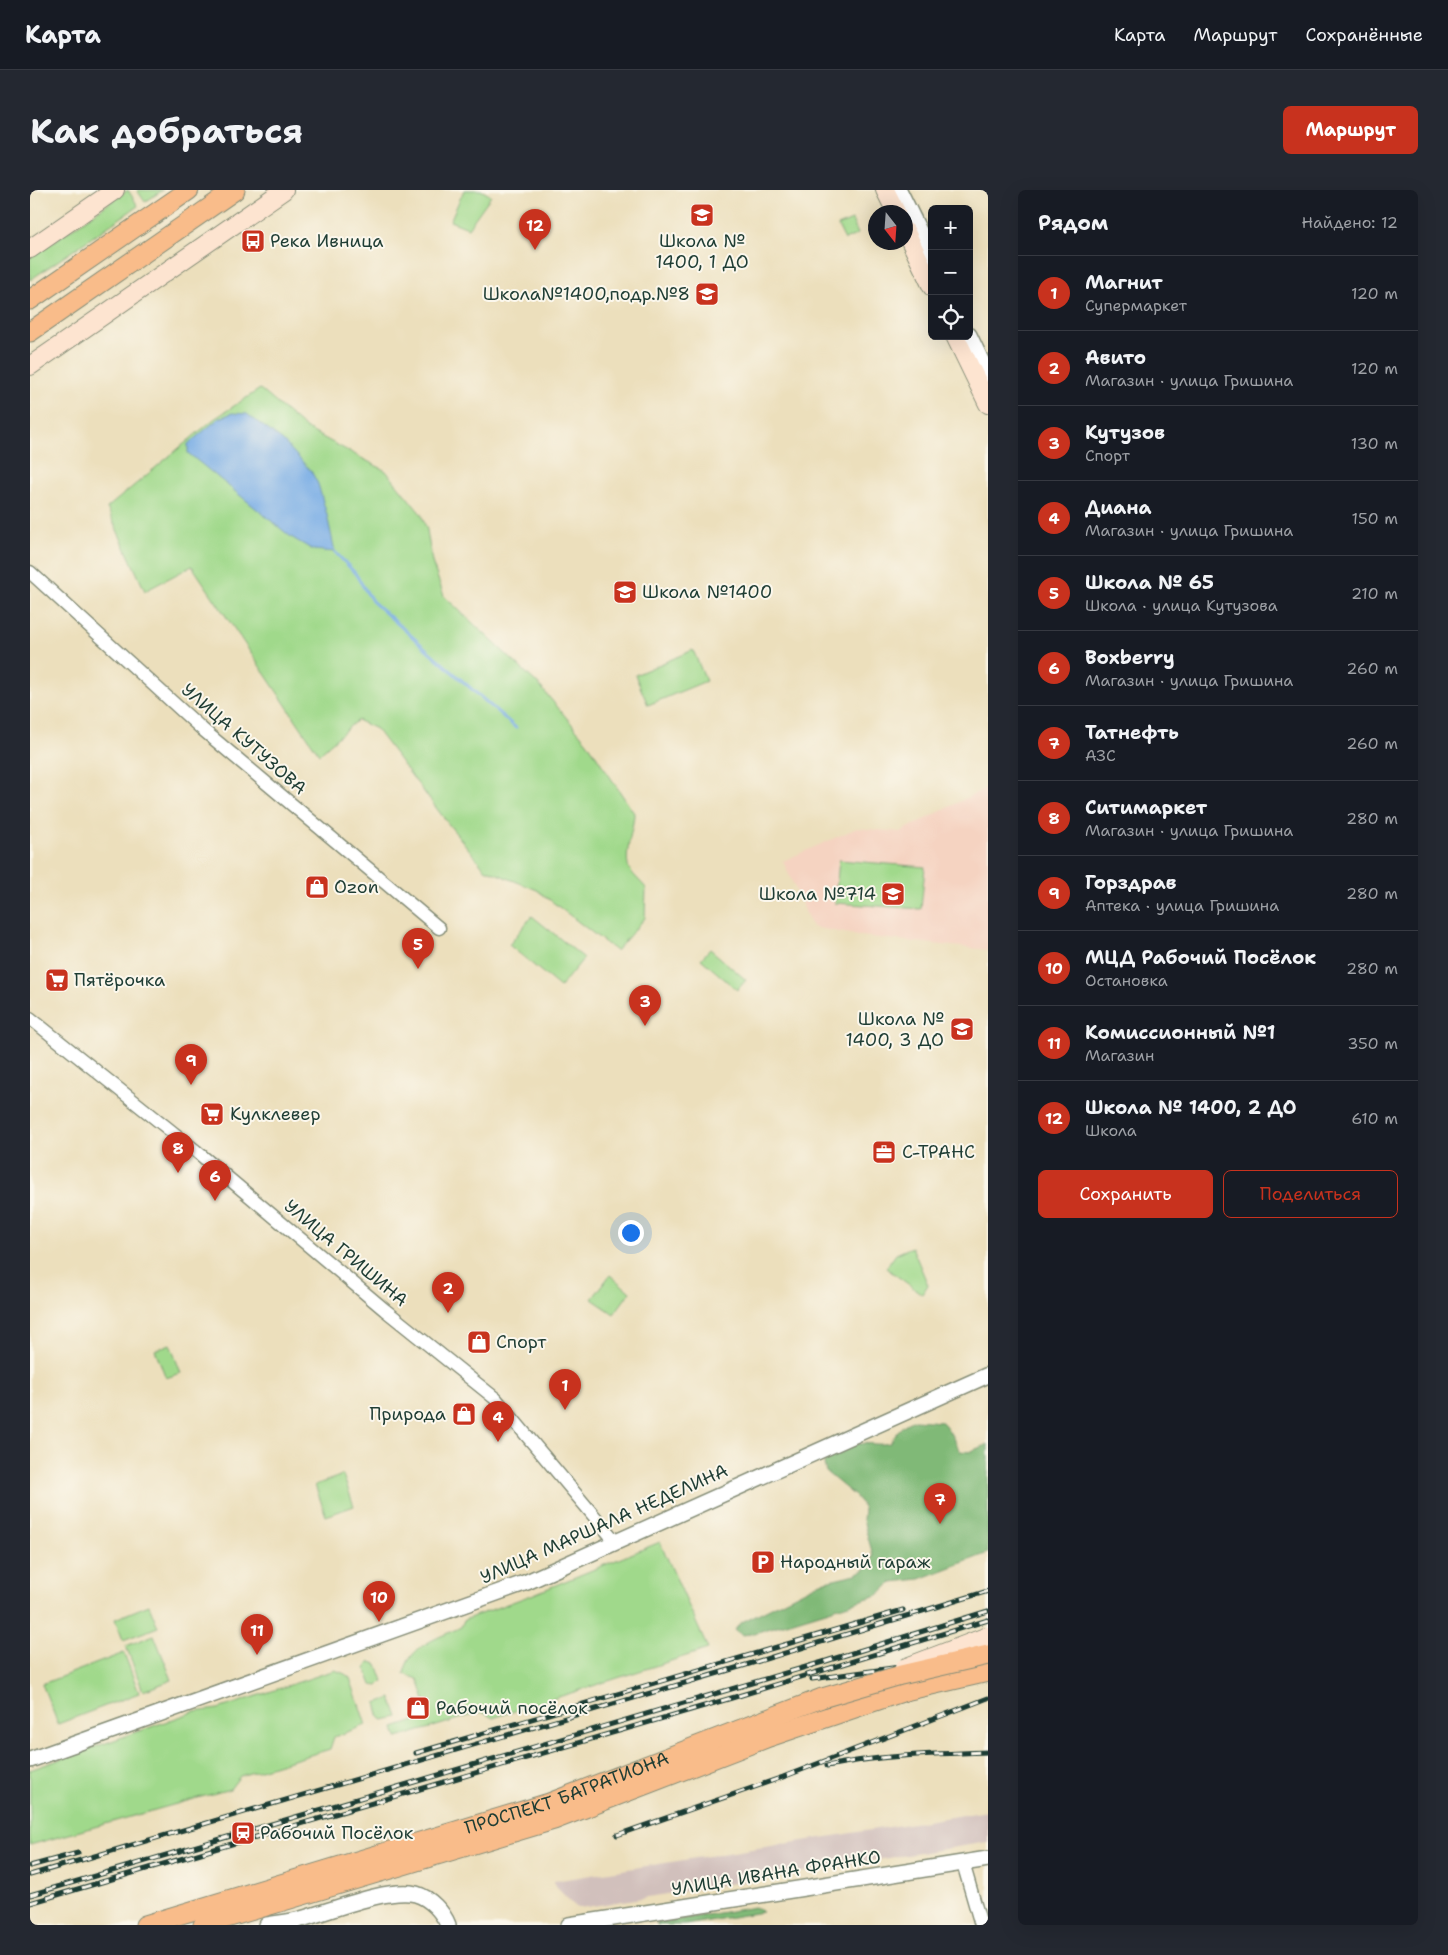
<!DOCTYPE html>
<html lang="ru">
<meta charset="utf-8">
<style>
body{margin:0;font-family:"Shantell Sans",sans-serif;background:#242831;color:#f1f3f6}
.controls{position:absolute;right:15px;top:15px;display:grid;overflow:hidden;border-radius:8px;box-shadow:0 5px 20px #0002}
.controls button{width:45px;height:45px;display:grid;place-items:center;padding:0;border:0;border-bottom:1px solid #363941;background:#171b24;color:#f1f3f6;font:25px sans-serif}
.compass{position:absolute;left:838px;top:15px;width:45px;height:45px;border-radius:50%;background:#171b24;box-shadow:0 5px 20px #0002;rotate:163deg}
.you{position:absolute;left:600px;top:1042px;width:18px;height:18px;margin:-12px;border:4px solid #fff;border-radius:50%;background:#1a73e8;box-shadow:0 0 0 8px #1a73e833}
.badge{display:grid;place-items:center;width:32px;height:32px;border-radius:50%;background:#c8321e;color:#fff;font-size:16px;font-weight:700}
.pin{position:absolute;translate:-50% -41px;filter:drop-shadow(0 1px 2px #0008)}
.pin::after{content:'';position:absolute;top:26px;width:18px;height:15px;background:inherit;clip-path:polygon(0 0,100% 0,50% 100%)}
.list{margin:0;padding:0;list-style:none}
h2{display:flex;justify-content:space-between;align-items:center;height:65px;margin:0;padding:0 20px;font-size:21px}
h2 small{font-size:16px;font-weight:400;color:#9ea1a6}
.list li{display:grid;grid-template-columns:32px 1fr auto;gap:15px;align-items:center;box-sizing:border-box;height:75px;padding:0 20px;border-top:1px solid #363941}
.list b{display:block;font-size:19px;white-space:nowrap}
.list p{margin:0;font-size:16px;white-space:nowrap;color:#9ea1a6}
.list em{font-size:16px;font-style:normal;color:#9ea1a6}
.actions{display:flex;gap:10px;padding:15px 20px}
.actions a{flex:1;padding:11px 0;border:1px solid #c8321e;border-radius:8px;text-align:center;font-size:18px;color:#c8321e}
.actions .main{background:#c8321e;color:#fff}
.icon{flex:none;width:28px;height:28px;fill:none;stroke:currentColor;stroke-width:2;stroke-linecap:round;stroke-linejoin:round}
.map{position:relative;flex:none;width:958px;height:1735px;overflow:hidden;border-radius:8px}
header{display:flex;align-items:center;gap:30px;box-sizing:border-box;height:70px;padding:0 25px;background:#171b24;border-bottom:1px solid #363941}
header strong{font-size:24px}
nav{display:flex;gap:28px;margin-inline-start:auto;font-size:18px}
.intro{display:flex;align-items:center;justify-content:space-between;box-sizing:border-box;height:120px;padding:0 30px}
h1{margin:0;font-size:35px}
.button{padding:12px 22px;border-radius:8px;background:#c8321e;color:#fff;font-size:18px;font-weight:700}
main{display:flex;gap:30px;padding:0 30px}
aside{flex:1;background:#171b24;border-radius:8px;box-shadow:0 5px 20px #0002}
.map>svg:first-child{display:block}
</style>
<header>
<strong>Карта</strong>
<nav><a>Карта</a><a>Маршрут</a><a>Сохранённые</a></nav>
</header>
<div class="intro"><h1>Как добраться</h1><a class="button">Маршрут</a></div>
<main>
<div class="map">
<svg width="958" height="1735" viewBox="0 0 958 1735">
<rect width="100%" height="100%" fill="#fbf7ec"/>
<filter id="ink" filterUnits="userSpaceOnUse"><feTurbulence type="fractalNoise" baseFrequency=".02" numOctaves="2"/><feDisplacementMap in="SourceGraphic" scale="10" xChannelSelector="R" yChannelSelector="G"/><feConvolveMatrix kernelMatrix="1 2 1 2 8 2 1 2 1" color-interpolation-filters="sRGB"/></filter>
<filter id="wash" filterUnits="userSpaceOnUse"><feTurbulence type="fractalNoise" baseFrequency=".0096" numOctaves="4" result="noise"/><feDisplacementMap in="SourceGraphic" scale="20" xChannelSelector="R" yChannelSelector="G"/><feGaussianBlur stdDeviation="1.12" result="paint"/><feColorMatrix in="noise" values="0 0 0 0 0 0 0 0 0 0 0 0 0 0 0 0 0 1.4 0 .05"/><feComposite in="paint" operator="in"/></filter>
<g filter="url(#wash)">
<rect width="100%" height="100%" fill="#ecdfbc"/>
<path fill="#f5d3c1" d="M 958,597 L 958,760 L 831,746 L 782,737 L 753,671 L 827,638 L 870,642 Z"/>
<path fill="#d1c0bc" d="M 958,1621 L 958,1652 L 550,1718 L 547,1718 L 524,1695 L 524,1691 Z"/>
<g fill="#a0d98b" stroke="#608b60">
<path d="M 98,0 L 108,16 L 0,90 L 0,68 Z"/>
<path d="M 107,0 L 133,0 L 115,12 Z"/>
<path d="M 434,0 L 451,0 L 461,6 L 438,38 L 420,31 Z"/>
<path d="M 822,30 L 828,44 L 815,50 L 808,36 Z"/>
<path d="M 230,199 L 277,239 L 356,281 L 391,324 L 397,340 L 402,372 L 414,406 L 508,494 L 557,552 L 604,623 C 604,638 592,668 600,680 C 604,686 611,692 616,698 L 615,728 L 586,761 L 507,700 L 455,679 L 420,636 L 346,539 L 327,530 L 289,564 L 162,376 L 115,401 L 77,318 L 184,229 Z"/>
<path d="M 663,460 L 676,491 L 618,515 L 605,485 Z"/>
<path d="M 809,670 L 895,677 L 891,719 L 805,713 Z"/>
<path d="M 502,726 L 554,768 L 530,797 L 479,755 Z"/>
<path d="M 680,759 L 716,790 L 707,800 L 671,769 Z"/>
<path d="M 882,1057 L 898,1095 L 892,1104 L 856,1078 L 866,1064 Z"/>
<path d="M 580,1085 L 600,1102 L 584,1124 L 562,1109 Z"/>
<path d="M 140,1154 L 151,1183 L 136,1188 L 125,1160 Z"/>
<path d="M 313,1285 L 324,1316 L 296,1326 L 285,1295 Z"/>
<path d="M 630,1352 L 678,1459 L 463,1528 L 452,1522 L 367,1548 L 364,1538 L 400,1526 L 388,1489 L 374,1484 C 379,1455 407,1449 431,1437 L 434,1430 L 504,1404 Z"/>
<path d="M 119,1415 L 128,1437 L 93,1450 L 85,1429 Z"/>
<path d="M 124,1445 L 142,1490 L 113,1501 L 96,1456 Z"/>
<path d="M 94,1463 L 109,1503 L 28,1534 L 12,1494 Z"/>
<path d="M 341,1472 L 347,1474 L 353,1491 L 348,1496 L 342,1495 L 336,1479 L 338,1474 Z"/>
<path d="M 305,1480 L 315,1484 L 320,1488 L 336,1535 L 304,1547 L 300,1559 L 210,1586 L 200,1599 L 0,1655 L 0,1580 L 163,1522 L 188,1519 Z"/>
<path d="M 361,1508 L 368,1527 L 353,1530 L 350,1528 L 346,1513 Z"/>
</g>
<g fill="#80b977" stroke="#507b56">
<path d="M 885,1230 L 912,1232 C 920,1240 924,1251 930,1261 L 939,1262 L 958,1254 L 958,1363 L 890,1389 L 862,1392 L 848,1405 L 721,1444 L 712,1445 L 705,1440 L 710,1433 L 791,1392 L 826,1384 L 834,1380 L 841,1373 L 843,1365 L 833,1330 L 834,1321 L 831,1313 L 825,1306 L 796,1282 L 794,1274 L 797,1266 C 807,1262 818,1256 828,1254 C 839,1252 849,1256 860,1253 C 867,1242 871,1234 885,1230 Z"/>
<path d="M 725,1717 L 732,1722 L 655,1735 L 627,1735 L 627,1733 Z"/>
</g>
<path fill="#77ace5" stroke="#4b748c" d="M 202,223 L 217,224 L 253,251 L 281,281 L 288,294 L 297,325 L 305,362 L 283,360 L 261,347 L 158,263 L 158,254 L 188,229 Z"/>
<g fill="none" stroke-linecap="round" stroke-linejoin="round">
<path stroke="#77ace5" stroke-width="3" d="M 305,362 L 325,383 L 342,411 L 486,538"/>
</g>
</g>
<g filter="url(#ink)">
<g fill="none" stroke-linecap="round" stroke-linejoin="round">
<g stroke="#868e78" stroke-width="15">
<g id="minor">
<path d="M 0,382 L 172,539 L 409,738"/>
<path d="M 0,828 L 166,961 L 355,1120 L 466,1209 L 585,1351"/>
<path d="M 933,1673 L 951,1735"/>
</g>
</g>
<g stroke="#868e78" stroke-width="18">
<g id="tertiary">
<path d="M 869,0 L 902,67"/>
<path d="M 939,145 L 958,185"/>
<path d="M 0,1570 L 497,1392 L 958,1185"/>
<path d="M 237,1735 C 248,1733 260,1732 271,1729 C 301,1721 357,1697 386,1704 C 400,1708 413,1722 418,1735"/>
<path d="M 539,1735 L 958,1669"/>
</g>
</g>
<g stroke="#868e78" stroke-width="20">
<g id="secondary">
<path d="M 855,0 L 866,22"/>
<path d="M 876,42 L 902,97"/>
<path d="M 0,59 L 85,0"/>
<path d="M 925,146 L 958,214"/>
<path d="M 0,176 L 254,0"/>
</g>
</g>
<g stroke="#868e78" stroke-width="21">
<g id="primary">
<path d="M 0,110 L 159,0"/>
<path d="M 0,142 L 205,0"/>
<path id="s1" d="M 115,1735 L 519,1613 L 792,1508"/>
<path d="M 173,1735 L 524,1630 L 739,1547 L 875,1501 L 958,1482"/>
</g>
</g>
<use href="#minor" stroke="#fff" stroke-width="12"/>
<use href="#tertiary" stroke="#fff" stroke-width="15"/>
<use href="#secondary" stroke="#fde4d0" stroke-width="18"/>
<use href="#primary" stroke="#f9bc8a" stroke-width="19"/>
<g stroke="#1f3d34" stroke-width="5">
<g id="rail">
<path d="M 782,1489 L 899,1473 L 958,1470"/>
<path d="M 386,1563 L 873,1420"/>
<path d="M 797,1576 C 850,1565 904,1564 958,1562"/>
<path d="M 587,1645 L 753,1587 L 958,1508"/>
<path d="M 0,1676 L 48,1663"/>
<path d="M 0,1685 L 716,1475 L 958,1401"/>
<path d="M 0,1705 L 793,1472 L 958,1421"/>
<path d="M 0,1713 L 705,1507 L 958,1430"/>
</g>
</g>
<use href="#rail" stroke="#fbf7ec" stroke-width="3" stroke-dasharray="9" stroke-linecap="butt"/>
<g stroke="#868e78" stroke-width="20" stroke-linecap="butt">
<path id="secondary-bridge" d="M 874,1478 L 958,1446"/>
</g>
<g stroke="#868e78" stroke-width="21" stroke-linecap="butt">
<path id="primary-bridge" d="M 792,1508 L 871,1485 L 958,1465"/>
</g>
<use href="#secondary-bridge" stroke="#fde4d0" stroke-width="18"/>
<use href="#primary-bridge" stroke="#f9bc8a" stroke-width="19"/>
</g>
</g>
<defs>
<g id="school-square" transform="scale(1.25)"><rect x="-9" y="-9" width="18" height="18" rx="4" fill="#c8321e" stroke="#fbf7ec"/><path d="M0-5L7-2L0 1L-7-2ZM-4 1L0 2.5L4 1V4Q0 6-4 4Z" fill="#fff"/></g>
<g id="bus-square" transform="scale(1.25)"><rect x="-9" y="-9" width="18" height="18" rx="4" fill="#c8321e" stroke="#fbf7ec"/><path d="M-5-6H5V4H4V6H2V4H-2V6H-4V4H-5ZM-3.5-4V0h7V-4ZM-3.5 1.2v1.5H-2V1.2ZM2 1.2v1.5H3.5V1.2Z" fill="#fff"/></g>
<g id="shop-square" transform="scale(1.25)"><rect x="-9" y="-9" width="18" height="18" rx="4" fill="#c8321e" stroke="#fbf7ec"/><path d="M-5-2.5h2.3a2.7 3.5 0 0 1 5.4 0H5L5.5 6h-11ZM-1.5-2.5h3a1.5 2.3 0 0 0-3 0Z" fill="#fff"/></g>
<g id="supermarket-square" transform="scale(1.25)"><rect x="-9" y="-9" width="18" height="18" rx="4" fill="#c8321e" stroke="#fbf7ec"/><path d="M-6-5.5h2.5l.6 2H6L4.5 2H-2.5L-4.4-4H-6ZM-1.5 3.2a1.3 1.3 0 1 0 .1 0ZM3 3.2a1.3 1.3 0 1 0 .1 0Z" fill="#fff"/></g>
<g id="office-square" transform="scale(1.25)"><rect x="-9" y="-9" width="18" height="18" rx="4" fill="#c8321e" stroke="#fbf7ec"/><path d="M-6-3h4V-5.5h4V-3h4V5H-6ZM-1-4.5V-3h2v-1.5ZM-6 0V1H6V0Z" fill="#fff"/></g>
<g id="parking-square" transform="scale(1.25)"><rect x="-9" y="-9" width="18" height="18" rx="4" fill="#c8321e" stroke="#fbf7ec"/><path d="M-3.5-5.5H1a3.5 3.5 0 0 1 0 7H-1V5.5H-3.5ZM-1-3.4V-.6H.8a1.4 1.4 0 0 0 0-2.8Z" fill="#fff"/></g>
<g id="station-square" transform="scale(1.25)"><rect x="-9" y="-9" width="18" height="18" rx="4" fill="#c8321e" stroke="#fbf7ec"/><path d="M-3-6H3Q5-6 5-4V2Q5 4 3 4L4.5 6H3L1.5 4h-3L-3 6H-4.5L-3 4Q-5 4-5 2V-4Q-5-6-3-6ZM-3.5-4v3h7v-3ZM-3.5 1v1.5H-2V1ZM2 1v1.5H3.5V1Z" fill="#fff"/></g>
</defs>
<g fill-rule="evenodd">
<use href="#school-square" x="672" y="25"/>
<use href="#bus-square" x="223" y="51"/>
<use href="#school-square" x="677" y="104"/>
<use href="#school-square" x="595" y="402"/>
<use href="#shop-square" x="287" y="697"/>
<use href="#school-square" x="863" y="704"/>
<use href="#supermarket-square" x="27" y="790"/>
<use href="#school-square" x="932" y="839"/>
<use href="#supermarket-square" x="182" y="924"/>
<use href="#office-square" x="854" y="962"/>
<use href="#shop-square" x="449" y="1152"/>
<use href="#shop-square" x="434" y="1224"/>
<use href="#parking-square" x="733" y="1372"/>
<use href="#shop-square" x="388" y="1518"/>
<use href="#station-square" x="213" y="1643"/>
</g>
<g text-anchor="middle" stroke-width="4" stroke-linejoin="round" paint-order="stroke">
<g font-size="18" fill="#1f3d34" stroke="#fbf7ec" text-anchor="start">
<text x="240" y="57">Река Ивница</text>
<text x="672" y="57" text-anchor="middle">Школа №<tspan x="672" dy="21">1400, 1 ДО</tspan></text>
<text x="660" y="110" text-anchor="end">Школа№1400,подр.№8</text>
<text x="612" y="408">Школа №1400</text>
<text x="304" y="703">Ozon</text>
<text x="846" y="710" text-anchor="end">Школа №714</text>
<text x="44" y="796">Пятёрочка</text>
<text x="914" y="835" text-anchor="end">Школа №<tspan x="914" dy="21">1400, 3 ДО</tspan></text>
<text x="200" y="930">Кулклевер</text>
<text x="872" y="968">С-ТРАНС</text>
<text x="466" y="1158">Спорт</text>
<text x="416" y="1230" text-anchor="end">Природа</text>
<text x="750" y="1378">Народный гараж</text>
<text x="406" y="1524">Рабочий посёлок</text>
<text x="230" y="1649">Рабочий Посёлок</text>
</g>
<g font-size="18" fill="#1f3d34" stroke="#fbf7ec">
<text transform="translate(214 549) rotate(41)" y="6">УЛИЦА КУТУЗОВА</text>
<text transform="translate(316 1063) rotate(40)" y="6">УЛИЦА ГРИШИНА</text>
<text transform="translate(574 1334) rotate(-24)" y="6">УЛИЦА МАРШАЛА НЕДЕЛИНА</text>
<text dy="6" stroke="none"><textPath href="#s1" startOffset="442">ПРОСПЕКТ БАГРАТИОНА</textPath></text>
<text transform="translate(746 1683) rotate(-9)" y="6">УЛИЦА ИВАНА ФРАНКО</text>
</g>
</g>
</svg>
<div class="controls">
<button>+</button>
<button>−</button>
<button><svg class="icon" aria-label="locate" viewBox="0 0 24 24"><circle cx="12" cy="12" r="6"/><path d="M12 2v4M12 18v4M2 12h4M18 12h4"/></svg></button>
</div>
<svg class="compass" viewBox="-18 -18 36 36"><path d="M0-13l5 13h-10z" fill="#e53935"/><path d="M0 13l5-13h-10z" fill="#9ea1a6"/></svg>
<div class="you"></div>
<div class="pin badge" style="left:535px;top:1220px">1</div>
<div class="pin badge" style="left:418px;top:1123px">2</div>
<div class="pin badge" style="left:615px;top:836px">3</div>
<div class="pin badge" style="left:468px;top:1252px">4</div>
<div class="pin badge" style="left:388px;top:779px">5</div>
<div class="pin badge" style="left:185px;top:1011px">6</div>
<div class="pin badge" style="left:910px;top:1334px">7</div>
<div class="pin badge" style="left:148px;top:983px">8</div>
<div class="pin badge" style="left:161px;top:895px">9</div>
<div class="pin badge" style="left:349px;top:1432px">10</div>
<div class="pin badge" style="left:227px;top:1465px">11</div>
<div class="pin badge" style="left:505px;top:60px">12</div>
</div>
<aside>
<h2>Рядом<small>Найдено: 12</small></h2>
<ul class="list">
<li><span class="badge">1</span><div><b>Магнит</b><p>Супермаркет</p></div><em>120 m</em></li>
<li><span class="badge">2</span><div><b>Авито</b><p>Магазин · улица Гришина</p></div><em>120 m</em></li>
<li><span class="badge">3</span><div><b>Кутузов</b><p>Спорт</p></div><em>130 m</em></li>
<li><span class="badge">4</span><div><b>Диана</b><p>Магазин · улица Гришина</p></div><em>150 m</em></li>
<li><span class="badge">5</span><div><b>Школа № 65</b><p>Школа · улица Кутузова</p></div><em>210 m</em></li>
<li><span class="badge">6</span><div><b>Boxberry</b><p>Магазин · улица Гришина</p></div><em>260 m</em></li>
<li><span class="badge">7</span><div><b>Татнефть</b><p>АЗС</p></div><em>260 m</em></li>
<li><span class="badge">8</span><div><b>Ситимаркет</b><p>Магазин · улица Гришина</p></div><em>280 m</em></li>
<li><span class="badge">9</span><div><b>Горздрав</b><p>Аптека · улица Гришина</p></div><em>280 m</em></li>
<li><span class="badge">10</span><div><b>МЦД Рабочий Посёлок</b><p>Остановка</p></div><em>280 m</em></li>
<li><span class="badge">11</span><div><b>Комиссионный №1</b><p>Магазин</p></div><em>350 m</em></li>
<li><span class="badge">12</span><div><b>Школа № 1400, 2 ДО</b><p>Школа</p></div><em>610 m</em></li>
</ul>
<div class="actions"><a class="main">Сохранить</a><a>Поделиться</a></div>
</aside>
</main>
